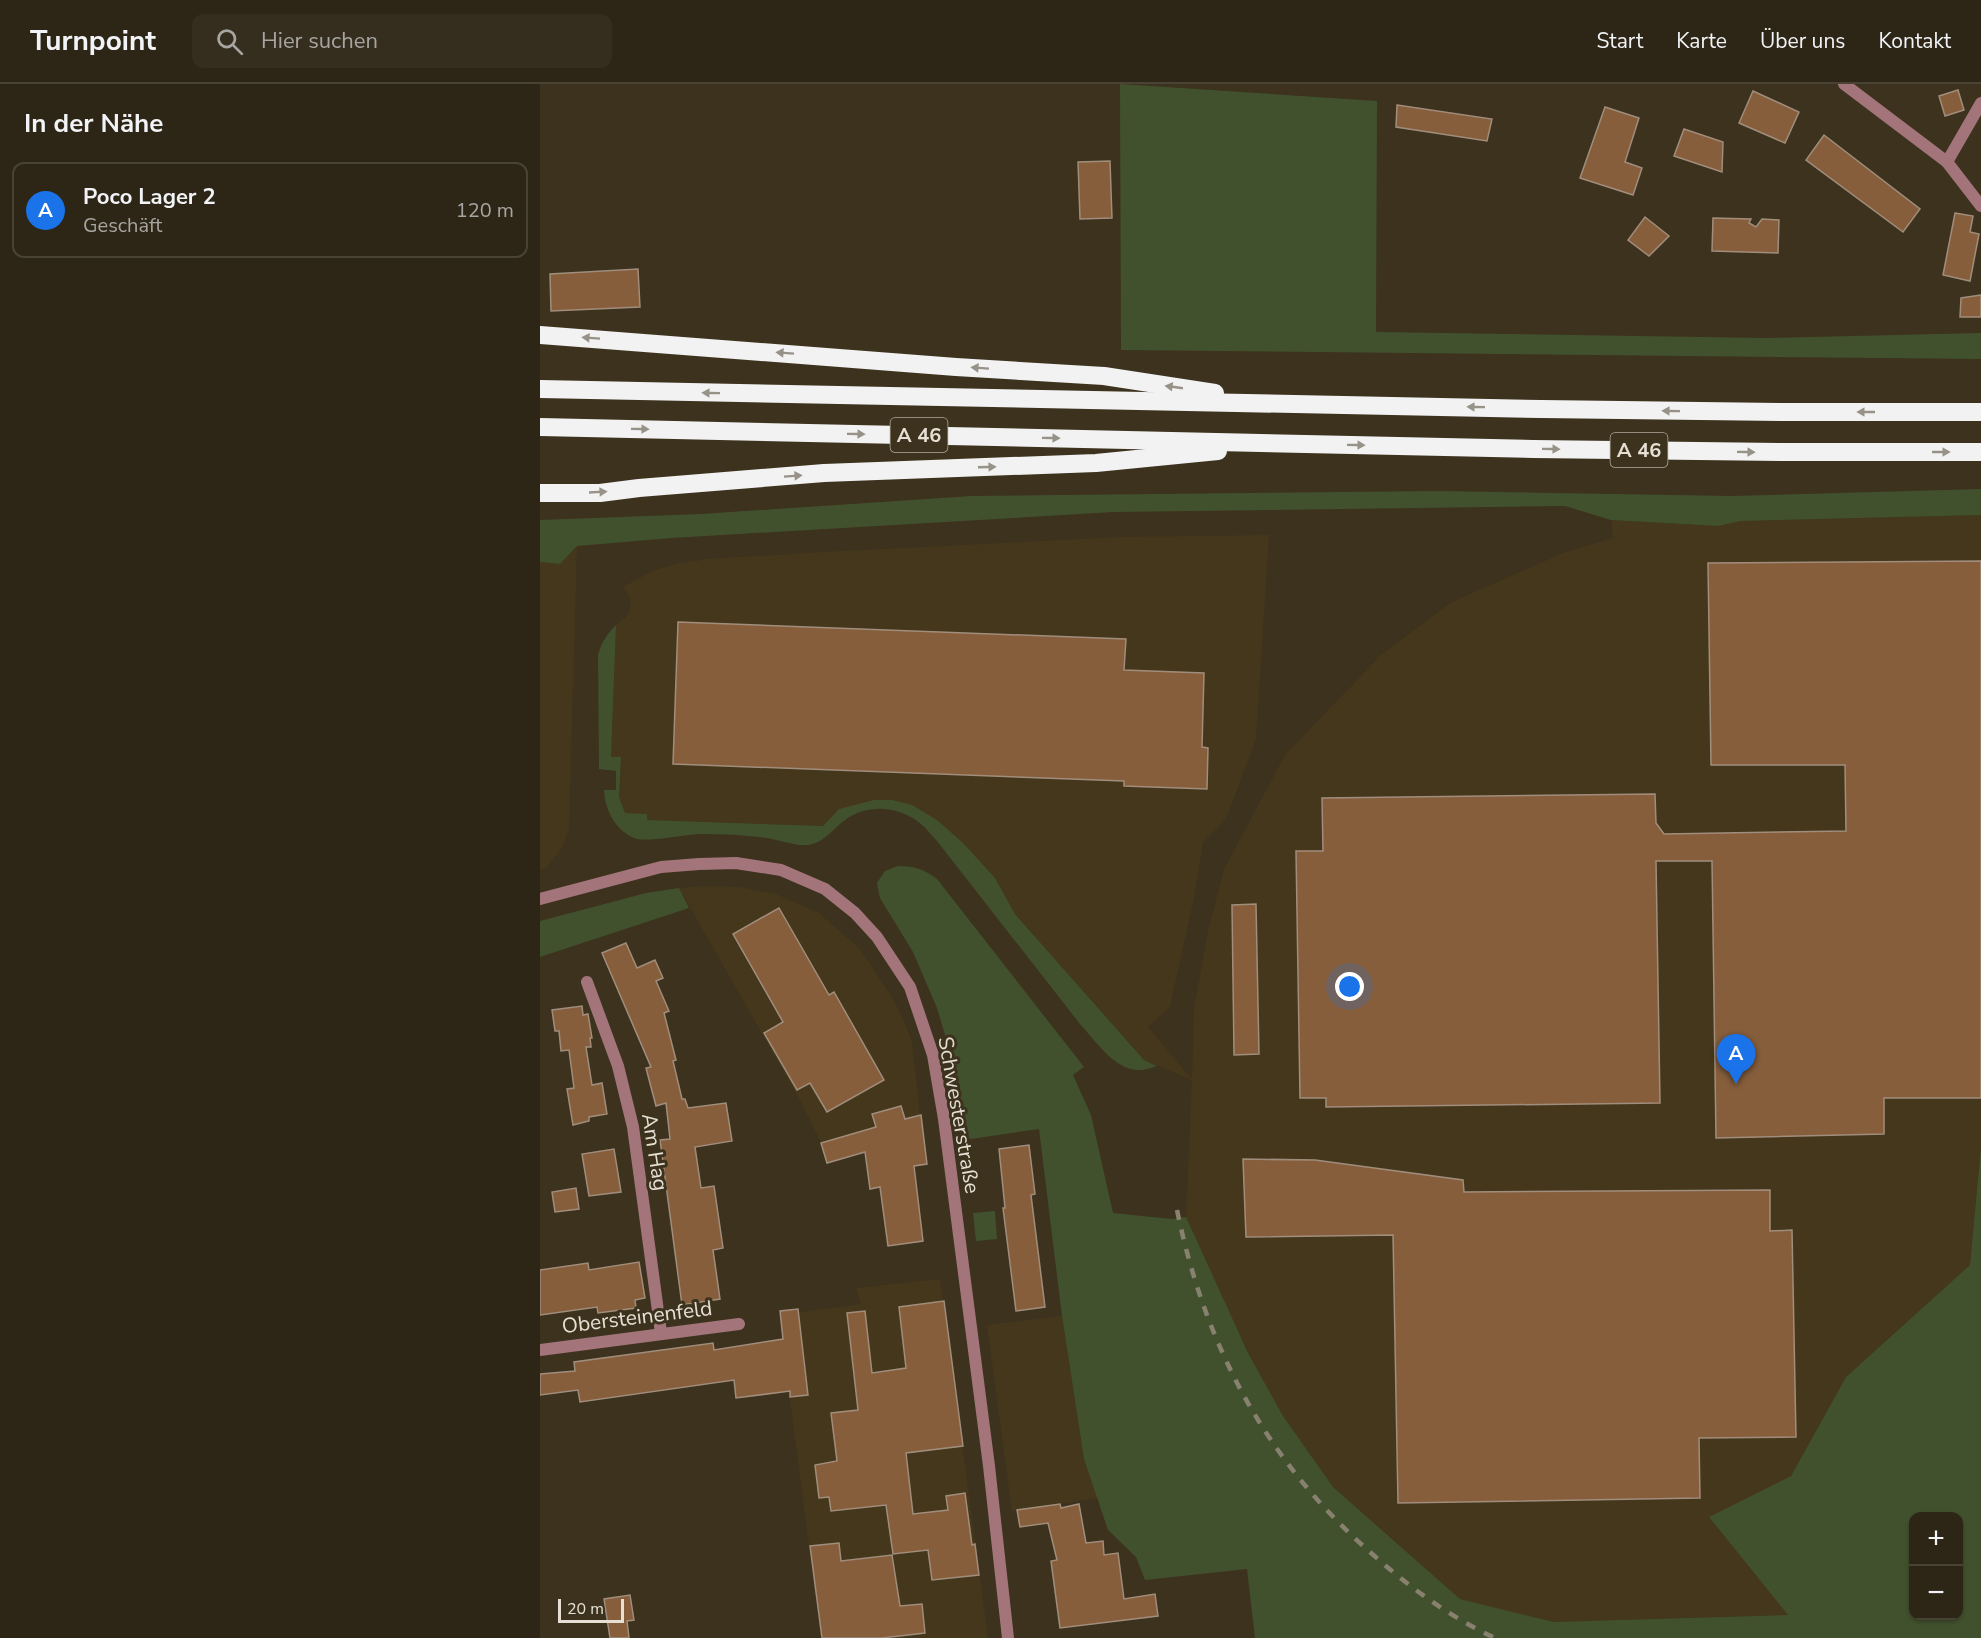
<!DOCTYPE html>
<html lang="de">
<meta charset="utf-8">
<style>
body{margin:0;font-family:"Nunito Sans",sans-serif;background:#352e1f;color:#f1f3f6}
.controls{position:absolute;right:18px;bottom:18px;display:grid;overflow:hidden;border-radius:12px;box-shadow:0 2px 4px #0004}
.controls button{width:54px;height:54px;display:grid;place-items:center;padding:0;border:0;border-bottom:2px solid #484335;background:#2d2616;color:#f1f3f6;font:30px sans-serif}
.scale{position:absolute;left:18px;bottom:15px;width:66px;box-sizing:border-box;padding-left:6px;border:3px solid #e6e0d4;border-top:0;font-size:16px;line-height:21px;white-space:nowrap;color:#e6e0d4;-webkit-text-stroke:4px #3c321e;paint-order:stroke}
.you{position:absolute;left:810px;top:903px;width:21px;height:21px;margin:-15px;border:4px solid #fff;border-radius:50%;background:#1a73e8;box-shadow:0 0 0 9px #1a73e833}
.badge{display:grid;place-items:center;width:39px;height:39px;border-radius:50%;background:#1a73e8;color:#fff;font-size:20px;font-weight:700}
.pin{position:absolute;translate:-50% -50px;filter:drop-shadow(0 2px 3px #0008)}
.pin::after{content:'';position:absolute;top:32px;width:21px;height:18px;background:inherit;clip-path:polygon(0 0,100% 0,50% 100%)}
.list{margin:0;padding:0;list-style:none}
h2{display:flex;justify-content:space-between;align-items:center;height:78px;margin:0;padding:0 24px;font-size:26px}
h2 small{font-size:20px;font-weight:400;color:#a7a5a1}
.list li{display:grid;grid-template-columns:39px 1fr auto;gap:18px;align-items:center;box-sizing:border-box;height:96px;margin:0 12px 12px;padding:0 12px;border:2px solid #484335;border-radius:12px}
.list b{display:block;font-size:22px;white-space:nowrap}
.list p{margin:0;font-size:20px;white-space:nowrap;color:#a7a5a1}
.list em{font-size:20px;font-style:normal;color:#a7a5a1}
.icon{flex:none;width:33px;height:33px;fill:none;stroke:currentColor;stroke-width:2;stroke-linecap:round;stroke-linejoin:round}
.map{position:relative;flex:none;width:1441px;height:1554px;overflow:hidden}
header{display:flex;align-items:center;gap:36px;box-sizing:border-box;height:84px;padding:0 30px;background:#2d2616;border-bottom:2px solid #484335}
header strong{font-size:28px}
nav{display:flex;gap:33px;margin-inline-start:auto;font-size:21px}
.search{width:420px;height:54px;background:#352e1f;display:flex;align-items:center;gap:15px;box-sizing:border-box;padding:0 21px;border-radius:12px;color:#a7a5a1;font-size:22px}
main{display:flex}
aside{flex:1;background:#2d2616}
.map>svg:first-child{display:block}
</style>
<header>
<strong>Turnpoint</strong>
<div class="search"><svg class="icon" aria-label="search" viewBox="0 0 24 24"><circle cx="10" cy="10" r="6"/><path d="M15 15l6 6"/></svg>Hier suchen</div>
<nav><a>Start</a><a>Karte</a><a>Über uns</a><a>Kontakt</a></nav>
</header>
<main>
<aside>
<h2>In der Nähe<small></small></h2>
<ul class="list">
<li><span class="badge">A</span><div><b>Poco Lager 2</b><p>Geschäft</p></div><em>120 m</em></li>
</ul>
</aside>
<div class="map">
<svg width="1441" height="1554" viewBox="0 0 1441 1554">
<rect width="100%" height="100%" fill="#3c321e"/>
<g fill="#44371c">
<path d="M 1441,431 L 1441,1063 L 1430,1181 L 1306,1293 L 1251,1392 L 1169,1433 L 1249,1531 L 1014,1538 L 920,1515 L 793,1403 L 743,1332 L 708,1269 L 663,1178 L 646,1133 L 652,996 L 604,976 L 475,830 L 455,794 L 372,721 L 299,725 L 283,742 L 107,736 L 106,730 L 85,729 L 79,713 L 81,674 L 71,673 L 76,541 L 88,531 L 91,516 L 83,503 L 114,486 L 136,480 L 167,475 L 283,468 L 581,453 L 729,451 L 716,655 L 686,735 L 663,758 L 653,819 L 630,923 L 608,943 L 652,995 L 654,925 L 668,847 L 684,785 L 745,671 L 842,570 L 912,518 L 1023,469 L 1073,454 L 1071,436 L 1178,442 L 1201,437 Z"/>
<path d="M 37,462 L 29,745 L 22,764 L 6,784 L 0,786 L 0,478 L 20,480 Z"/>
<path d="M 163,802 L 199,803 L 236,810 L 279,829 L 320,865 L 355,918 L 365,940 L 372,958 L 380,1031 L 281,1059 L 262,1020 L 139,804 Z"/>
<path d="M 400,1195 L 448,1554 L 281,1554 L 239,1231 L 321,1220 L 316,1204 Z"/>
<path d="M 522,1232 L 544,1375 L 558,1414 L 472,1427 L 447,1241 Z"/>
</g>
<g fill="#42512d" fill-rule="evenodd">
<path d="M 580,0 L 837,17 L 836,248 L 1227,254 L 1441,249 L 1441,275 L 581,266 Z"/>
<path d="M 1441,405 L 1441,431 L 1201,437 L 1178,442 L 1071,436 L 1025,422 L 574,428 L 132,454 L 37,462 L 20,480 L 0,478 L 0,436 L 161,430 L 432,412 L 899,407 L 1192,412 Z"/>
<path d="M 76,541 L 71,673 L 81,673 L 79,713 L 85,729 L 107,730 L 107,736 L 283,742 L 299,725 L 334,716 L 352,716 L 372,721 L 397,736 L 423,759 L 455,794 L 475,830 L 604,976 L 617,982 C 611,984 605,986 599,986 C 574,986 555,956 540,940 L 397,757 C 392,752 387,745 381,740 C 360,722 328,719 305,736 C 293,745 283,760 267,761 C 254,762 240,756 227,754 C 205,751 184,750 162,750 C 146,750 107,759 94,754 C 75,746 65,726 64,706 L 76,706 L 76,687 L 59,685 L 58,571 C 61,559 67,550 76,541 Z"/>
<path d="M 358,782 C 374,782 384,785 397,795 L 544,983 L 533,991 L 551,1031 L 573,1129 L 632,1135 L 646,1133 L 708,1269 L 743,1332 L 793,1403 L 920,1515 L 1014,1538 L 1248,1531 L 1169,1433 L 1251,1392 L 1306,1293 L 1430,1181 L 1441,1063 L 1441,1554 L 715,1554 L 707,1485 L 605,1496 L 596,1473 L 568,1446 L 544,1375 L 522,1232 L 499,1045 L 424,1056 L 414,981 L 397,924 L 373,868 L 340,814 L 337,799 L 345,787 ZM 1418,1432 L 1418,1532 L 1374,1532 L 1374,1432 Z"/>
<path d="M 139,804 L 149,824 L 0,873 L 0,837 L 106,809 Z"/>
<path d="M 455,1127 L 457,1155 L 436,1157 L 433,1129 Z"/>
</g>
<g fill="#865e3c" stroke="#a18d7c" stroke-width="1.5">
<path d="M 1418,6 L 1424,26 L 1405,32 L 1399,12 Z"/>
<path d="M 1213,7 L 1259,28 L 1245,59 L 1199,39 Z"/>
<path d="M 857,21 L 952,35 L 947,57 L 856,43 Z"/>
<path d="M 1065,23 L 1099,34 L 1085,78 L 1102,84 L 1093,111 L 1040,94 Z"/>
<path d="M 1144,45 L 1183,58 L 1182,88 L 1134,72 Z"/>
<path d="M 1284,51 L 1380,125 L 1363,148 L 1266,76 Z"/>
<path d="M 570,77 L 572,134 L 540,135 L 538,78 Z"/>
<path d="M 1415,129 L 1433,132 L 1430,148 L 1439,150 L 1430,197 L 1403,191 Z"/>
<path d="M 1105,133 L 1129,152 L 1109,172 L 1088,156 Z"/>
<path d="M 1173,134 L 1211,135 L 1209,139 L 1216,143 L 1222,135 L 1239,136 L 1238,169 L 1172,167 Z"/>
<path d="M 98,185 L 100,223 L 11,227 L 10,190 Z"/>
<path d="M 1441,211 L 1441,233 L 1420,233 L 1421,214 Z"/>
<path d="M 1441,477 L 1441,1014 L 1344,1014 L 1344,1050 L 1176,1054 L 1172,777 L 1116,777 L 1120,1019 L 786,1023 L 786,1014 L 760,1014 L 756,767 L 783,767 L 782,714 L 1115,710 L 1116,739 L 1124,750 L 1306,747 L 1305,681 L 1171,681 L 1168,479 Z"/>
<path d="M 138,538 L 586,555 L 584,586 L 664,589 L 662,663 L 668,664 L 667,705 L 584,702 L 584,697 L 133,680 Z"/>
<path d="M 716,820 L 719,970 L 694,971 L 692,821 Z"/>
<path d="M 239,824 L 289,911 L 294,908 L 344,996 L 287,1028 L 270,999 L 257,1006 L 224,949 L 243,938 L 193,850 Z"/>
<path d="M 86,859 L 97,884 L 115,876 L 123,894 L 116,897 L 129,927 L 124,929 L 136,976 L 133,977 L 142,1015 L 145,1015 L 148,1024 L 186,1019 L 192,1057 L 155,1063 L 161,1104 L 174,1102 L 183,1164 L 173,1166 L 180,1215 L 142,1221 L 120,1056 L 130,1055 L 126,1019 L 116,1022 L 106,984 L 111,983 L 62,869 Z"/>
<path d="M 42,922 L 43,931 L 48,930 L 52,954 L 50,954 L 51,963 L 46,963 L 52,1001 L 62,999 L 67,1030 L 49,1033 L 49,1037 L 33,1041 L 27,1005 L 34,1004 L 29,966 L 21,967 L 19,947 L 15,947 L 12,926 Z"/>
<path d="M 361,1022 L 365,1035 L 381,1031 L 387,1080 L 374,1082 L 383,1157 L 348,1162 L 340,1103 L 330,1105 L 325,1068 L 287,1079 L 281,1059 L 336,1043 L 332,1030 Z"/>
<path d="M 489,1061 L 495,1110 L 491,1111 L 505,1223 L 476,1227 L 463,1124 L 465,1124 L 459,1065 Z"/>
<path d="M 74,1065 L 81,1108 L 49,1112 L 42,1070 Z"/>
<path d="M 703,1075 L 775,1076 L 923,1096 L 924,1108 L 1230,1106 L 1230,1147 L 1252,1146 L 1256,1353 L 1159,1354 L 1160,1414 L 858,1419 L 853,1151 L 706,1153 Z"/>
<path d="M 36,1104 L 39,1125 L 15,1128 L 12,1108 Z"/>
<path d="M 99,1178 L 105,1214 L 95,1216 L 96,1224 L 58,1229 L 57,1223 L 0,1231 L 0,1186 L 48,1179 L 49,1186 Z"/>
<path d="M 404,1217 L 423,1362 L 366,1369 L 373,1430 L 408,1426 L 406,1412 L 425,1409 L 432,1461 L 435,1460 L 439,1491 L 392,1496 L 388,1466 L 353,1470 L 346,1421 L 291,1427 L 289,1413 L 279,1414 L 275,1381 L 297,1377 L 291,1329 L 318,1326 L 307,1229 L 325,1227 L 332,1289 L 366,1284 L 359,1223 Z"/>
<path d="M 258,1225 L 268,1311 L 250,1313 L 250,1307 L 196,1314 L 194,1296 L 40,1318 L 38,1306 L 0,1311 L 0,1290 L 35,1287 L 34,1278 L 173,1259 L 174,1266 L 243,1255 L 240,1227 Z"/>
<path d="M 520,1420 L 521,1424 L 539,1420 L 546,1459 L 563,1457 L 564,1471 L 578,1469 L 584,1515 L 615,1510 L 618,1532 L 520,1544 L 511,1477 L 517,1476 L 508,1439 L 480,1443 L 477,1426 Z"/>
<path d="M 299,1459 L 301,1477 L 352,1471 L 360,1522 L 382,1520 L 385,1549 L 342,1554 L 282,1554 L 270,1462 Z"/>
<path d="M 90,1511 L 94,1536 L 87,1537 L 89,1554 L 70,1554 L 64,1515 Z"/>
</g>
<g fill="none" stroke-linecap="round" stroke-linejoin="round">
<g stroke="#a3757a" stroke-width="12">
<path d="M 1304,0 L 1407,78 L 1441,122"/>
<path d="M 1407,78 L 1441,19"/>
<path d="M 47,898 L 78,982 L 93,1043 L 121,1249"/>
<path d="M 0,1266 L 199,1240"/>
</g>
<path stroke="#a3757a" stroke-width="12" d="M 0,815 L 121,783 L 159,780 L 196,779 L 241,786 L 285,805 L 315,829 L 337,853 L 370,903 L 393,971 L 404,1035 L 449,1382 L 468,1554"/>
<g stroke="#f2f2f2" stroke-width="18">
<path d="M 0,251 L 416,283 L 564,292 L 675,309"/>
<path d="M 0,305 L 1001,325 L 1245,328 L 1441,328"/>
<path d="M 0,343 L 993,365 L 1246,368 L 1441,368"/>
<path d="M 0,409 L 60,409 L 99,404 L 284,389 L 556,379 L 678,367"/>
</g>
<path stroke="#898170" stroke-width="4.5" stroke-dasharray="10 10" stroke-linecap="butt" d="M 637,1126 C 666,1266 729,1382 838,1475 C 873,1506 912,1534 955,1554"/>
</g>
<defs><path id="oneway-solid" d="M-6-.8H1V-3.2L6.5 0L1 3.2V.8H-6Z" transform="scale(1.5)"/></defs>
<g fill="#979288">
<use href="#oneway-solid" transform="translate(51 254) rotate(-176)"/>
<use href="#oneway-solid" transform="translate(245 269) rotate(-176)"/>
<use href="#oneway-solid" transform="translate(440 284) rotate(-176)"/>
<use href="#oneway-solid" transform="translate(634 303) rotate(-172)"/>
<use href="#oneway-solid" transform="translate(171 309) rotate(-179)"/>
<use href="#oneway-solid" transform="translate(936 323) rotate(-179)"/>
<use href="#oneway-solid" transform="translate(1131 327) rotate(-179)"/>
<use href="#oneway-solid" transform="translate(1326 328) rotate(-180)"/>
<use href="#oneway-solid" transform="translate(100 345) rotate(1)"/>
<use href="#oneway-solid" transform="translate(316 350) rotate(1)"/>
<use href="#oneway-solid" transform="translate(511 354) rotate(1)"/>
<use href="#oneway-solid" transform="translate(816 361) rotate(1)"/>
<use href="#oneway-solid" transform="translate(1011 365) rotate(1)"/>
<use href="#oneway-solid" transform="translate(1206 368) rotate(1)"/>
<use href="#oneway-solid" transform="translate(1401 368)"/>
<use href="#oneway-solid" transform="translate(447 383) rotate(-2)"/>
<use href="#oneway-solid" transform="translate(253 392) rotate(-4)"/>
<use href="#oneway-solid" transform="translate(58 408) rotate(-3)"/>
</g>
<g text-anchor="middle" stroke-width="6" stroke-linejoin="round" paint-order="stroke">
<g fill="#3c321e" stroke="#b3ac9d" stroke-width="1.5">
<rect x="350.5" y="334" width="57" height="34" rx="4.5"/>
<rect x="1070.5" y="349" width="57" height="34" rx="4.5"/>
</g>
<g font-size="20" font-weight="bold" fill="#e6e0d4">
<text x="379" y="358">A 46</text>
<text x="1099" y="373">A 46</text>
</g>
<g font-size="21" fill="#e6e0d4" stroke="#3c321e">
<text transform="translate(419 1031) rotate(80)" y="7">Schwesterstraße</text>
<text transform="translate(115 1068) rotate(81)" y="7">Am Hag</text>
<text transform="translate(97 1233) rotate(-7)" y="7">Obersteinenfeld</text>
</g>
</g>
</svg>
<div class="controls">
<button>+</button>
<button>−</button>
</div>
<div class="scale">20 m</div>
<div class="you"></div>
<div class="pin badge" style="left:1196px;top:1000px">A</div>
</div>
</main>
